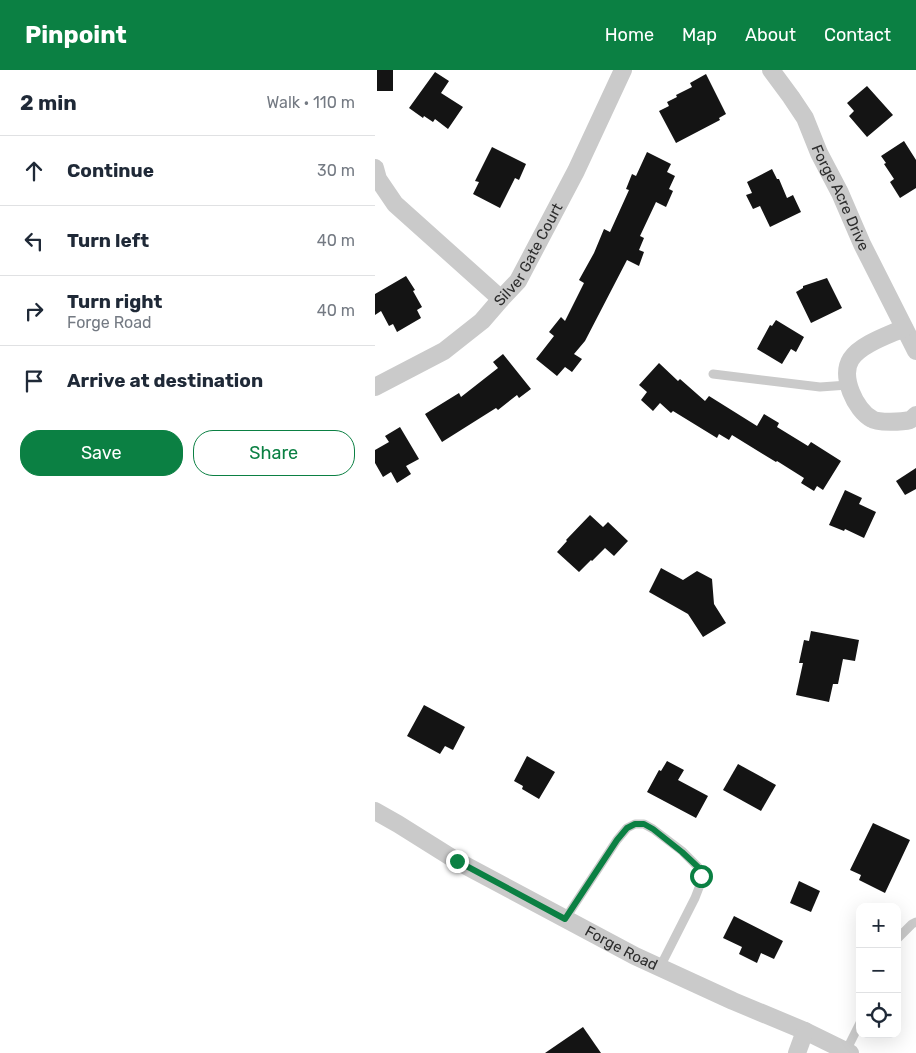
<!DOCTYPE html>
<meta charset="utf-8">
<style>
body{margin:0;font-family:Rubik,sans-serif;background:#f2f2f3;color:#1f2937}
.controls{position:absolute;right:15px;bottom:15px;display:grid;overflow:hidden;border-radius:10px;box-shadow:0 5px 20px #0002}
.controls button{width:45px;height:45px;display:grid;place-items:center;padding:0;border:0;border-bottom:1px solid #e0e1e3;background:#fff;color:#1f2937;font:25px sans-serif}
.stop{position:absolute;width:15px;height:15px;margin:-11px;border:4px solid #0b8043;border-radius:50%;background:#fff}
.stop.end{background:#0b8043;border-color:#fff;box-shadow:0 1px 5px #0008}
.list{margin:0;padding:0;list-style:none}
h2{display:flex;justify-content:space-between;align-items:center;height:65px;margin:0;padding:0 20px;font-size:21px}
h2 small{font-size:16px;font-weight:400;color:#747a83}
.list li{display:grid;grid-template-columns:32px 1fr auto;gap:15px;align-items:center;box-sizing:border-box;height:70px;padding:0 20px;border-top:1px solid #e0e1e3}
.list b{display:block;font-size:19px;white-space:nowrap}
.list p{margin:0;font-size:16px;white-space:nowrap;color:#747a83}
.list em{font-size:16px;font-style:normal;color:#747a83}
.actions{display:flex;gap:10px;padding:15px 20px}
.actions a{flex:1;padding:11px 0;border:1px solid #0b8043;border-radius:20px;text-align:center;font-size:18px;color:#0b8043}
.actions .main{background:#0b8043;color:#fff}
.icon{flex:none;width:28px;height:28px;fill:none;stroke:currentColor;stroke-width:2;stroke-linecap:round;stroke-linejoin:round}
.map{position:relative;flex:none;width:541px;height:983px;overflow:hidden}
header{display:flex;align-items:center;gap:30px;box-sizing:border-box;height:70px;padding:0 25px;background:#0b8043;color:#fff}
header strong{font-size:24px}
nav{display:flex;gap:28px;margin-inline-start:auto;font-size:18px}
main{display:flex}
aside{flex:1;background:#fff}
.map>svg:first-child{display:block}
</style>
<header>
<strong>Pinpoint</strong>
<nav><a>Home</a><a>Map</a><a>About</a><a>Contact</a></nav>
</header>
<main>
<aside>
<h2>2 min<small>Walk · 110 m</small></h2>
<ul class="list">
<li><svg class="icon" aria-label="ahead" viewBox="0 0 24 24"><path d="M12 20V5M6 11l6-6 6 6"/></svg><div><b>Continue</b></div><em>30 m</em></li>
<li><svg class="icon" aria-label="left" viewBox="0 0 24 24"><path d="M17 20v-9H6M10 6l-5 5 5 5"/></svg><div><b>Turn left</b></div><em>40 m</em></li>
<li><svg class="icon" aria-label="right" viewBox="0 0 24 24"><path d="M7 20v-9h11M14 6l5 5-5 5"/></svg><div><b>Turn right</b><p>Forge Road</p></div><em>40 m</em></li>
<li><svg class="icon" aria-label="arrive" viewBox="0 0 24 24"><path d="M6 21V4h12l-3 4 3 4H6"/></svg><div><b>Arrive at destination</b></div></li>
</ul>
<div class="actions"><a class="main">Save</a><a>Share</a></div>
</aside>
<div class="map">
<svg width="541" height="983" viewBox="0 0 541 983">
<rect width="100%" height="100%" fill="#fff"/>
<g fill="#141414">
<rect x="2" y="0" width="16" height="21"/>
<path d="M 60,2 L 74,11 L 66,23 L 88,37 L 73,59 L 60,49 L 58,52 L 49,46 L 48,48 L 34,38 Z"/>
<path d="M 331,4 L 351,44 L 344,48 L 345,50 L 301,73 L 284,41 L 294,36 L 292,32 L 302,27 L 301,25 L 317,17 L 315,13 Z"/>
<path d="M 492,16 L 518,45 L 492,67 L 474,46 L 479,41 L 472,33 Z"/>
<path d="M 529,71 L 541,90 L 541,118 L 525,128 L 515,112 L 519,109 L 509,94 L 511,93 L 506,86 Z"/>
<path d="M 117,77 L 151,94 L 144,110 L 140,108 L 125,138 L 98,124 L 104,112 L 100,111 Z"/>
<path d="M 272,82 L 296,94 L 292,102 L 300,106 L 294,119 L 298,121 L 291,137 L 281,132 L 265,166 L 269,168 L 264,180 L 269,182 L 264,196 L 252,190 L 210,271 L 199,284 L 207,289 L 197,302 L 190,297 L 182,306 L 161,289 L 179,266 L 174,262 L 186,247 L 190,251 L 209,213 L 204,210 L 219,183 L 229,159 L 235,162 L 254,120 L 251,119 L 257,104 L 261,106 Z"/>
<path d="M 397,99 L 402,109 L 404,109 L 412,128 L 418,125 L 426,142 L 395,157 L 385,136 L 378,139 L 371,125 L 377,123 L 372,112 Z"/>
<path d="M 31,206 L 40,220 L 38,221 L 47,237 L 42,240 L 46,248 L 22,262 L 18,254 L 14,256 L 6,241 L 0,245 L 0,224 Z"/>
<path d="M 452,208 L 467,238 L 436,253 L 421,222 L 428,218 L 428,216 Z"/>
<path d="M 401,250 L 429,267 L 421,282 L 416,279 L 407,294 L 382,279 L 395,255 L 397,256 Z"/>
<path d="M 128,284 L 156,319 L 144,328 L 142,325 L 123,340 L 121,338 L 67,372 L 50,344 L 84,323 L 86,327 L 123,298 L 118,292 Z"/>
<path d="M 284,293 L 303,311 L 305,309 L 330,331 L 334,326 L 382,356 L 389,344 L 404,353 L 402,357 L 433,376 L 436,372 L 466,391 L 448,420 L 442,416 L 439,421 L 426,413 L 429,408 L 402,391 L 401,392 L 357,365 L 354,370 L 344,364 L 342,368 L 298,341 L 296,343 L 285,333 L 278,341 L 266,330 L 272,322 L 264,315 Z"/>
<path d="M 25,357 L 44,389 L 31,396 L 36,404 L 22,413 L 16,402 L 8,407 L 0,393 L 0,380 L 14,372 L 10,366 Z"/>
<path d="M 541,398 L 541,419 L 530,425 L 521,411 Z"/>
<path d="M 470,420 L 487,428 L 484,434 L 501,442 L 489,468 L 470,459 L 469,461 L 454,455 Z"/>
<path d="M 215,445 L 228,457 L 233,452 L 253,471 L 239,486 L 230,478 L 217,491 L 216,490 L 204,502 L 182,482 L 192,471 L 191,470 Z"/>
<path d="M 286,498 L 308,510 L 322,501 L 337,509 L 339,534 L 351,553 L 328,567 L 313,544 L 274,522 Z"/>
<path d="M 436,561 L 484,570 L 480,591 L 468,589 L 463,614 L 458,614 L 454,632 L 421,625 L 428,593 L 424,593 L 429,570 L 434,571 Z"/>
<path d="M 49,635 L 90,657 L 78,680 L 70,676 L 65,684 L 32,666 Z"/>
<path d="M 152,686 L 180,702 L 164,729 L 147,719 L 148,716 L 139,711 Z"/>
<path d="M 292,691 L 309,700 L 303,710 L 333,726 L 321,748 L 272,722 L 284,700 L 286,701 Z"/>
<path d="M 363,694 L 401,715 L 386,741 L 348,720 Z"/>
<path d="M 498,753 L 535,770 L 510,823 L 484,810 L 486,805 L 475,800 Z"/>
<path d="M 424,811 L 445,821 L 436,842 L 415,833 Z"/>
<path d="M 359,846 L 408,871 L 399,889 L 386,883 L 382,893 L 364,884 L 367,877 L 348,868 Z"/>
<path d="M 208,957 L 226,983 L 170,983 Z"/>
</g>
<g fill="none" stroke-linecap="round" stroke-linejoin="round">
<g stroke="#cacaca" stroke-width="9">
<path d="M 338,304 L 445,317 L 473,315"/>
<path d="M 190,849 L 242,770 L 252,758 L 260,754 L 269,754 L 278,759 L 307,781 L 323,797 L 326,806 L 325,815 L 320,828 L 285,897"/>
<path d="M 522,869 L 537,854 L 541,852"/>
<path d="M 471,981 L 485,953"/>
</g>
<g stroke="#cacaca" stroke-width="18">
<path id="s1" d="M 396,0 L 416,27 L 430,48 L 444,83 L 465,123 L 487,174 L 541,281"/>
<path d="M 0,98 L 3,109 L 20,134 L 126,229"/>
<path d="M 529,258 C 514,265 486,274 476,289 C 465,306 480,340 497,349 C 502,353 528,352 535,350 C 537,349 539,347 541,345"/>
<path id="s2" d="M 0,317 L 69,281 L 107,251 L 126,229 L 143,211 L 201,101 L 248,0"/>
<path id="s3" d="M 0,741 L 23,754 L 82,791 L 260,886 L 358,931 L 430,961 L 475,983"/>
<path d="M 422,983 L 430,961"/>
</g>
</g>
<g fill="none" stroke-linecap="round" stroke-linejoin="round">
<path stroke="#0b8043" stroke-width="6" d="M 82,791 L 190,849 L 242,770 L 252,758 L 260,754 L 269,754 L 278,759 L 307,782 L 323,797 L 326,806"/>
</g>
<g text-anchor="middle" stroke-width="5" stroke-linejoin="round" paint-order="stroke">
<g font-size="15" fill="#2d2d2d" stroke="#fff">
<text dy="5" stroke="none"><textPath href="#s1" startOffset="146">Forge Acre Drive</textPath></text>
<text dy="5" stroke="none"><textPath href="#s2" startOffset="208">Silver Gate Court</textPath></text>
<text dy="5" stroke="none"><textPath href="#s3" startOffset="282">Forge Road</textPath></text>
</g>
</g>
</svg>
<div class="controls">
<button>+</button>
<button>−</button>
<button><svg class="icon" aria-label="locate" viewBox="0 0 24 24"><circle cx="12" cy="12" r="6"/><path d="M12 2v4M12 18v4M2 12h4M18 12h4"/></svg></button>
</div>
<div class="stop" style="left:326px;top:806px"></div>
<div class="stop end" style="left:82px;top:791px"></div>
</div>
</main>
